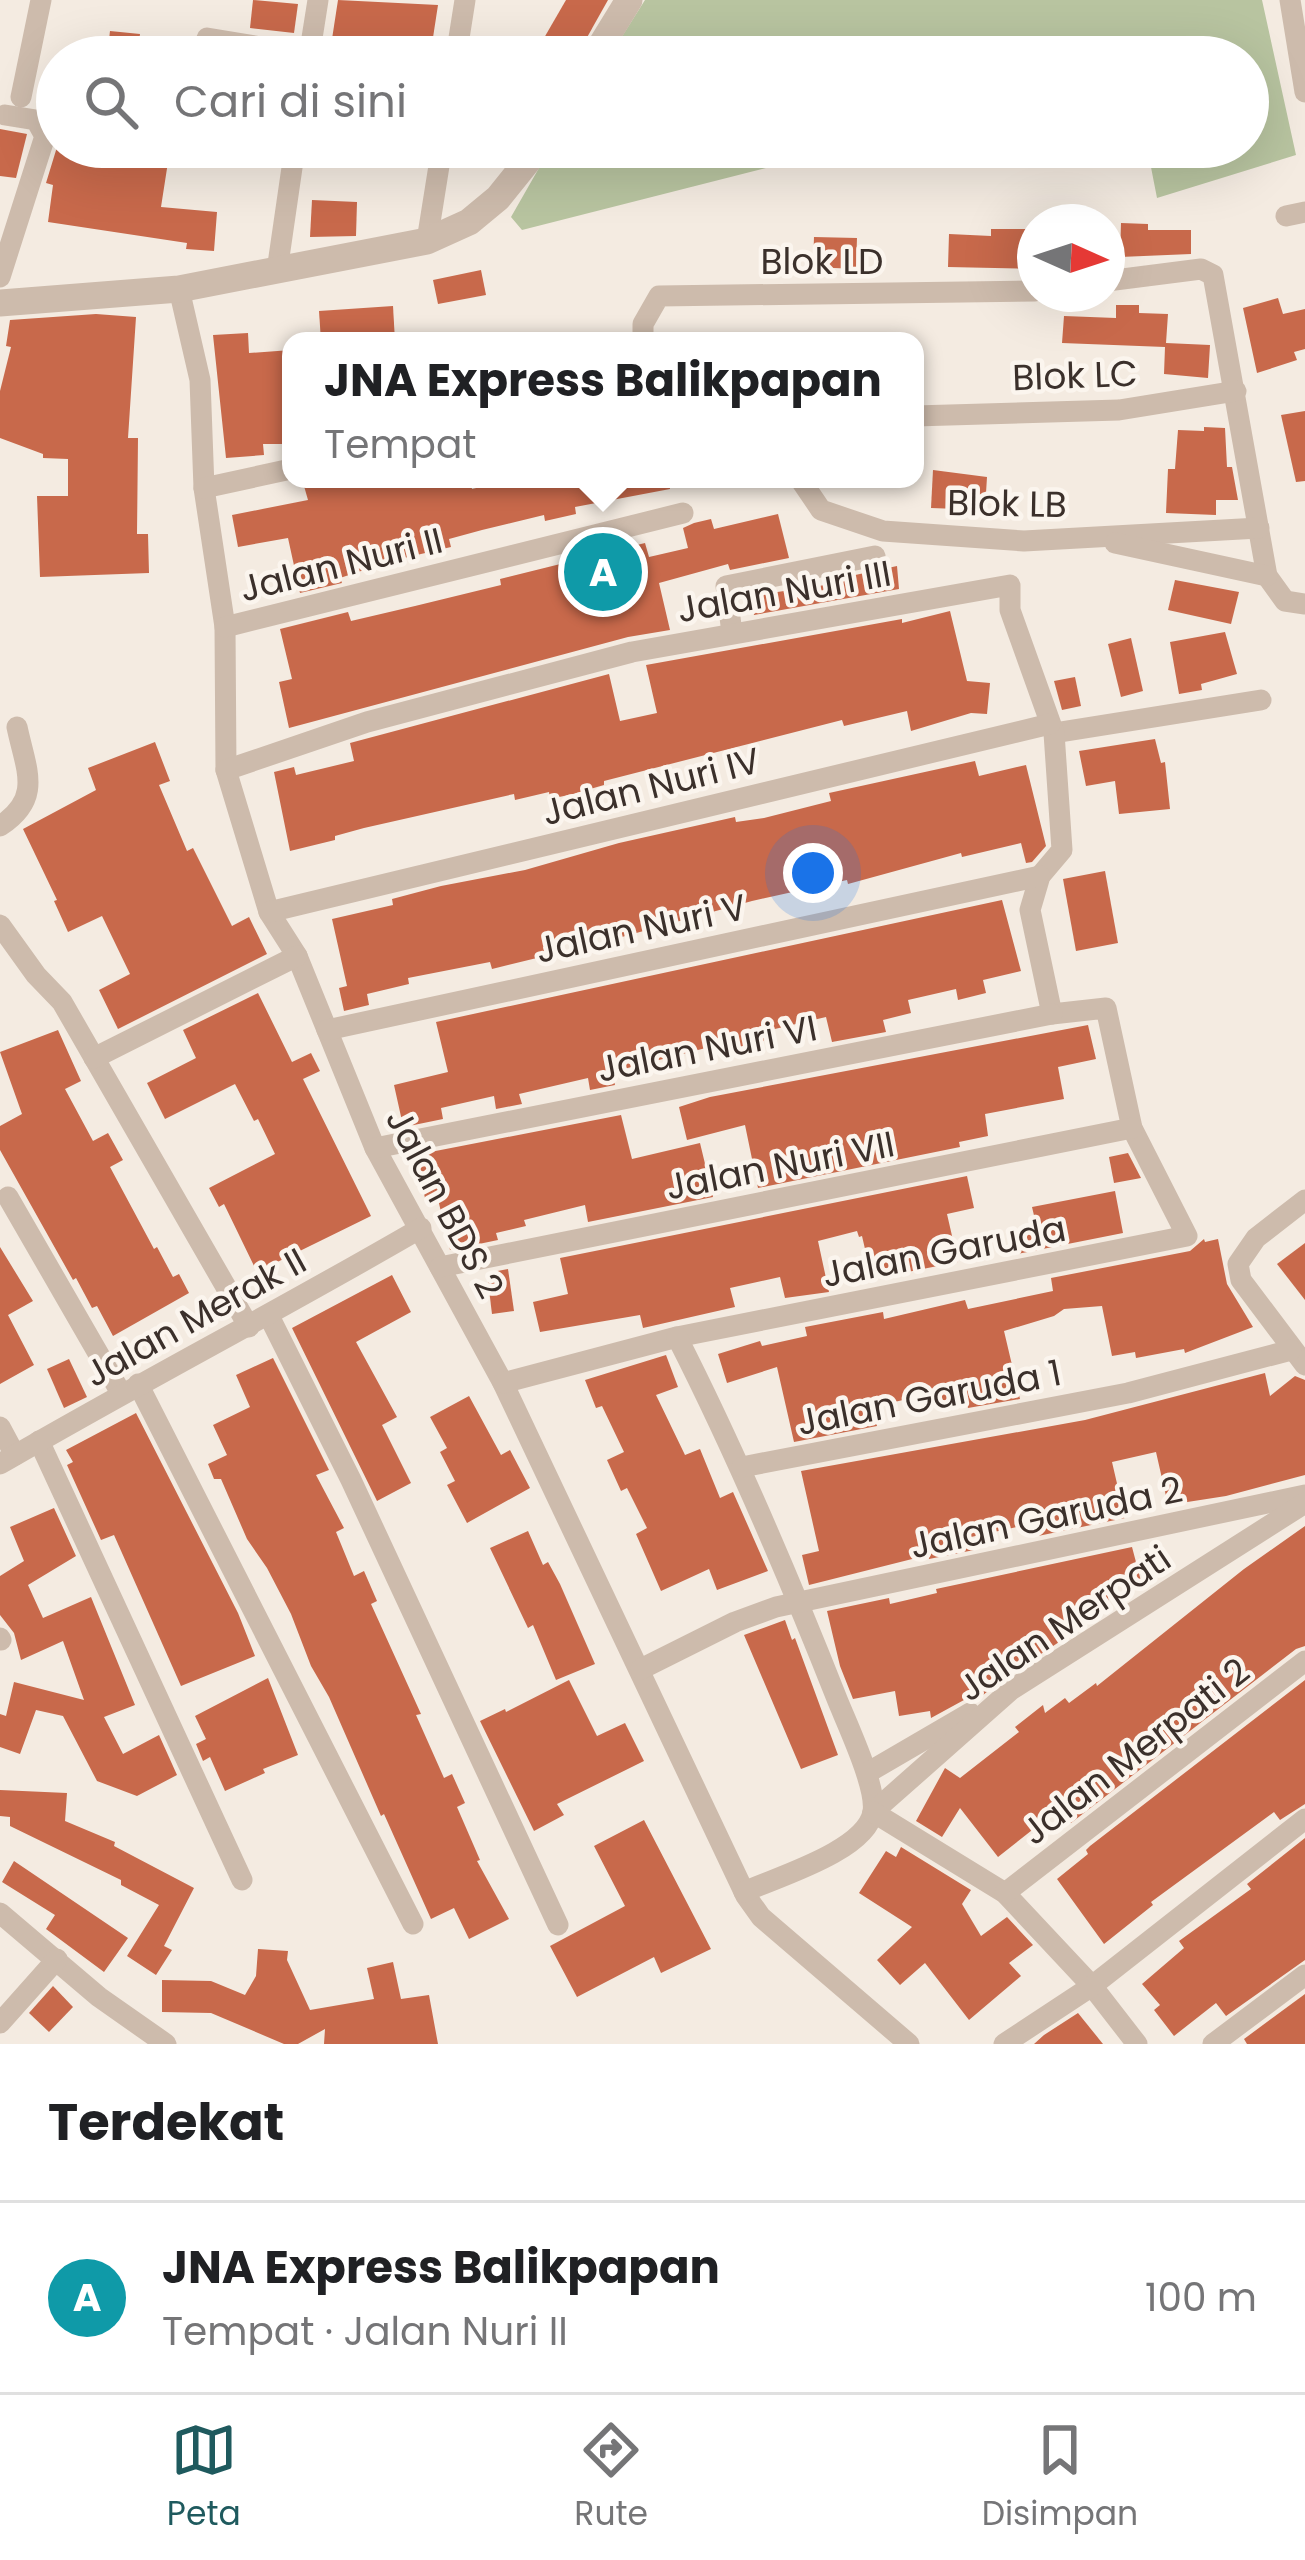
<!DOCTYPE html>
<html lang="id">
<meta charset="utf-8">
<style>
body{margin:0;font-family:Poppins,sans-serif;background:#f6f6f6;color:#202124}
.compass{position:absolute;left:1017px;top:204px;width:108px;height:108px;border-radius:50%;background:#fff;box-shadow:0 12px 48px #0002;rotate:93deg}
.you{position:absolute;left:813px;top:873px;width:42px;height:42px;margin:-30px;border:9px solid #fff;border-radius:50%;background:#1a73e8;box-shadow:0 0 0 18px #1a73e833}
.badge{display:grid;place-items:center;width:78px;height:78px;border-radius:50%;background:#1f5a5e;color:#fff;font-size:39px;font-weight:700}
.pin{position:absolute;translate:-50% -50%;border:6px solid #fff;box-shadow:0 3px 12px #0006}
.popup{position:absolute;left:282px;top:332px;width:642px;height:156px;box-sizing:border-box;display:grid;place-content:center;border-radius:24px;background:#fff;filter:drop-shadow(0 3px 9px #0005);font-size:39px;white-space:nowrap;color:#757577}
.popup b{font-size:45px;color:#202124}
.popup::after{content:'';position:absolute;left:50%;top:100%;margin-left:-24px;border:24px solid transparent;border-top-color:#fff}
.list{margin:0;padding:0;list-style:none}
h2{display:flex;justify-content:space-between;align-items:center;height:156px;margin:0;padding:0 48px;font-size:51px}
h2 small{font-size:39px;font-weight:400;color:#757577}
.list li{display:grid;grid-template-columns:78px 1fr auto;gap:36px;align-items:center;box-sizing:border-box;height:192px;padding:0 48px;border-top:3px solid #e0e0e0}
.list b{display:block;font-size:45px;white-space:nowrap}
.list p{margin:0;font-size:39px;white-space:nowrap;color:#757577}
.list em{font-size:39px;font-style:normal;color:#757577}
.icon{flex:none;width:66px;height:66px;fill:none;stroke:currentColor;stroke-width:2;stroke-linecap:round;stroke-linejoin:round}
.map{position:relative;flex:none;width:1305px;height:2044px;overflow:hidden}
.search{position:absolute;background:#fff;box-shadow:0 12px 48px #0002;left:36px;right:36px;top:36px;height:132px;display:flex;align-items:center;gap:30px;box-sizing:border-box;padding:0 42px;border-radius:66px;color:#757577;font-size:45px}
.sheet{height:348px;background:#fff}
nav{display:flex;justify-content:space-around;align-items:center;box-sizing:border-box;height:168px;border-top:3px solid #e0e0e0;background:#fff;font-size:33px;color:#757577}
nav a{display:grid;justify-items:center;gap:6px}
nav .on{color:#1f5a5e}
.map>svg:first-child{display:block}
</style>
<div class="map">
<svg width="1305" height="2044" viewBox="0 0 1305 2044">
<rect width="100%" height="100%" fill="#f4ebe1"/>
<path fill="#b8c4a0" d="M 645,0 L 1262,0 L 1296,155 L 1157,198 L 1149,157 L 883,148 L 842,161 L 809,157 L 522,230 L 511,217 L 551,147 L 1248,147 L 1248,57 L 609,57 Z"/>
<g fill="#c8694b">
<path d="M 253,0 L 298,4 L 294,33 L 250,28 Z"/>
<path d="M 338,0 L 438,5 L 430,57 L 362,57 L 330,52 Z"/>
<path d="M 566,0 L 608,0 L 576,57 L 533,57 Z"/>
<path d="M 110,31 L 140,34 L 137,57 L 107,57 Z"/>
<path d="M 0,129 L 27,134 L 16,178 L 0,176 Z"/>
<path d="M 57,147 L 124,147 L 122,156 L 168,162 L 161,207 L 217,212 L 214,251 L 186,249 L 187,243 L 48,222 L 53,185 L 46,183 Z"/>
<path d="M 312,200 L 357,202 L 356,236 L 310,237 Z"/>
<path d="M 1121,223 L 1148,224 L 1148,230 L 1191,230 L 1191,254 L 1120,257 Z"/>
<path d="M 991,229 L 1035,229 L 1035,269 L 948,267 L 949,234 L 991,236 Z"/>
<path d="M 814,237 L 857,238 L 856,269 L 813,267 Z"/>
<path d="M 481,270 L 486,295 L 438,304 L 433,280 Z"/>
<path d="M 1278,298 L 1283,314 L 1305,309 L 1305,349 L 1294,352 L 1297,360 L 1257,373 L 1243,308 Z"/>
<path d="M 1116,305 L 1139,305 L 1139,313 L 1168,314 L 1166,343 L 1210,345 L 1208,378 L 1164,374 L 1165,347 L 1062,343 L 1064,316 L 1116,318 Z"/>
<path d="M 393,306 L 395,341 L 321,341 L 319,311 Z"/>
<path d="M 96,314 L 136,317 L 128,438 L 138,438 L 137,534 L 148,534 L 149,573 L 40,577 L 37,496 L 68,496 L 68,459 L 43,458 L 43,454 L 0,438 L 0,391 L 11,347 L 6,346 L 10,320 Z"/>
<path d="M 248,333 L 249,353 L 291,350 L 291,444 L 263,444 L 264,455 L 226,458 L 213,335 Z"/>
<path d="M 1305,411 L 1305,481 L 1296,482 L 1281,415 Z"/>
<path d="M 1204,427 L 1225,428 L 1227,467 L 1232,467 L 1238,500 L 1216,500 L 1216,515 L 1166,513 L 1168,469 L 1175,469 L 1178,430 L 1204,431 Z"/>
<path d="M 933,470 L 987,477 L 985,510 L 931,508 Z"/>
<path d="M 326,479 L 470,479 L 472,489 L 514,479 L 669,479 L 670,489 L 575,507 L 576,514 L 545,521 L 544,515 L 482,530 L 449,539 L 451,547 L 391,561 L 340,578 L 342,583 L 300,593 L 288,538 L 238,547 L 232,515 L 308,500 L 304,486 Z"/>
<path d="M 778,514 L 789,558 L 730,570 L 728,564 L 659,583 L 670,630 L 628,637 L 289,728 L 279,682 L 292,679 L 280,629 L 348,612 L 351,621 L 415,606 L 501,585 L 500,579 L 645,543 L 649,557 L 688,548 L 683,528 L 694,523 L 711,519 L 714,529 Z"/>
<path d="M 897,566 L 899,589 L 754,615 L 750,596 L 832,584 L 832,580 Z"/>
<path d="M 1175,580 L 1239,592 L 1231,624 L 1168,610 Z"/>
<path d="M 950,611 L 967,681 L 990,683 L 987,714 L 971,713 L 911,731 L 907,711 L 844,726 L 842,720 L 604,781 L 604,785 L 573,794 L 550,799 L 549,792 L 515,800 L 514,794 L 364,828 L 335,836 L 335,840 L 290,851 L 274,772 L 294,767 L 296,775 L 354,761 L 350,743 L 609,674 L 620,721 L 657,713 L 646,665 L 902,619 L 902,623 Z"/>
<path d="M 1225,632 L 1237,674 L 1201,684 L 1202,690 L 1179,694 L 1170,642 Z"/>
<path d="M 1131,638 L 1143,691 L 1121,697 L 1108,644 Z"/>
<path d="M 1075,677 L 1081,706 L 1062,710 L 1054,681 Z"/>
<path d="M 1155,739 L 1161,763 L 1165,762 L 1170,809 L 1119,814 L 1115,781 L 1086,786 L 1079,751 Z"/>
<path d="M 155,742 L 170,781 L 159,785 L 187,851 L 193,848 L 232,926 L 249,917 L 267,954 L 118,1029 L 99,990 L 130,974 L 102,916 L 68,932 L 54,901 L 57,900 L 23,829 L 96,790 L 88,768 Z"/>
<path d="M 975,761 L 979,776 L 1026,765 L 1046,846 L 1032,862 L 1026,863 L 1021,843 L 962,857 L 961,853 L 848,884 L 847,880 L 752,901 L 611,940 L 609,932 L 543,947 L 545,956 L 492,969 L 490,962 L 408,978 L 409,984 L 367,994 L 369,1005 L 344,1011 L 339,988 L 347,986 L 332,919 L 393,905 L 392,899 L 441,886 L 525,870 L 619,843 L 735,817 L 736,822 L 764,818 L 831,801 L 829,793 Z"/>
<path d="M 1105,871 L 1118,943 L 1076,951 L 1063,879 Z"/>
<path d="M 1002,900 L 1021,971 L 983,980 L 986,993 L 958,1000 L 956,989 L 908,1000 L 911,1013 L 883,1020 L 886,1032 L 832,1042 L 826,1017 L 762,1032 L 764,1041 L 738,1047 L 737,1040 L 612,1072 L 615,1085 L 590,1090 L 588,1078 L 519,1094 L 522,1104 L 496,1109 L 494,1096 L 441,1108 L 443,1119 L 409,1126 L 407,1120 L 402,1121 L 394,1085 L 448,1072 L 436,1022 Z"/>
<path d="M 258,993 L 292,1062 L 311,1053 L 320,1071 L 303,1079 L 371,1216 L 257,1272 L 224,1204 L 219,1207 L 209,1188 L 275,1154 L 258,1119 L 254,1121 L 235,1084 L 165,1119 L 147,1083 L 196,1058 L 183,1030 Z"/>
<path d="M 1088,1025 L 1096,1059 L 1058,1067 L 1064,1099 L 985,1114 L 988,1136 L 959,1142 L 960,1147 L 758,1188 L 745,1125 L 687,1140 L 679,1107 L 710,1097 Z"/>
<path d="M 58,1030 L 81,1081 L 65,1089 L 93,1141 L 108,1133 L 123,1160 L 110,1167 L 154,1249 L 157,1247 L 173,1277 L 179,1274 L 189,1293 L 113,1336 L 97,1306 L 92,1308 L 76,1278 L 73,1280 L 0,1150 L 0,1126 L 22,1114 L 0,1052 Z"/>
<path d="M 621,1115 L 632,1159 L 700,1143 L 713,1197 L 588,1222 L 585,1205 L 524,1220 L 526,1226 L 496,1233 L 498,1240 L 450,1250 L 437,1195 L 425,1198 L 415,1155 Z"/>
<path d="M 1128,1153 L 1141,1178 L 1114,1183 L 1109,1157 Z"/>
<path d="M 967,1176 L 974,1208 L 947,1214 L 958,1262 L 872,1279 L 862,1236 L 859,1237 L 857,1231 L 818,1241 L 829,1292 L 785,1298 L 780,1277 L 730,1288 L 735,1307 L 643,1328 L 640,1315 L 540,1332 L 533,1302 L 568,1294 L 560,1258 Z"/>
<path d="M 1115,1191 L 1123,1233 L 1012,1255 L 1007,1236 L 1037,1228 L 1032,1207 Z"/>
<path d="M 1204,1239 L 1205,1242 L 1218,1239 L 1227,1284 L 1253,1327 L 1185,1353 L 1184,1349 L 1136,1358 L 1135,1352 L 1112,1356 L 1102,1306 L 1064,1309 L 1054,1316 L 1004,1331 L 1020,1399 L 968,1408 L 965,1396 L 935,1403 L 933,1393 L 873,1407 L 877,1426 L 794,1442 L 777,1367 L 727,1383 L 718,1354 L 760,1341 L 762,1346 L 807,1336 L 805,1327 L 883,1312 L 884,1319 L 965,1300 L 968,1309 L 1053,1291 L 1051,1278 L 1190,1251 Z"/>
<path d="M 1305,1243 L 1305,1300 L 1277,1264 Z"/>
<path d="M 0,1247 L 33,1301 L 8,1315 L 34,1365 L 0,1384 Z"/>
<path d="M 508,1269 L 514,1311 L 492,1314 L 487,1273 Z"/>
<path d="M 392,1275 L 411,1312 L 356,1342 L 397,1417 L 382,1425 L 411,1483 L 377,1501 L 292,1328 Z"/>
<path d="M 666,1355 L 678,1387 L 656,1395 L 685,1455 L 700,1449 L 720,1498 L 733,1492 L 768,1571 L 717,1590 L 709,1569 L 661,1591 L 636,1534 L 647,1528 L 627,1488 L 621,1491 L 607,1460 L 624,1452 L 602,1406 L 596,1408 L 585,1380 Z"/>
<path d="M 273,1358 L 329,1470 L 316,1475 L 344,1528 L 336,1532 L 354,1576 L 364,1571 L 377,1601 L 371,1604 L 421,1714 L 416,1715 L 444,1778 L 452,1774 L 465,1803 L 457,1807 L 480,1860 L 477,1861 L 509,1919 L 469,1939 L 454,1908 L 431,1919 L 384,1814 L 381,1816 L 329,1697 L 311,1666 L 291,1614 L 267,1568 L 247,1539 L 221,1479 L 214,1479 L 208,1464 L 227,1455 L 213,1425 L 250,1407 L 236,1375 Z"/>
<path d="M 69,1359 L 87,1397 L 64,1408 L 47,1369 Z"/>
<path d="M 1265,1373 L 1270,1396 L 1295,1376 L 1305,1380 L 1305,1475 L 1226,1496 L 1168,1505 L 1156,1452 L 1112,1462 L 1125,1518 L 1038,1536 L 1035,1523 L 971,1537 L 974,1550 L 929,1559 L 928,1555 L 809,1585 L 802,1555 L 819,1551 L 801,1471 L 1085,1420 Z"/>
<path d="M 469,1396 L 501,1455 L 510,1450 L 530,1488 L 467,1523 L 447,1485 L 455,1481 L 440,1452 L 447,1448 L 430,1417 Z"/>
<path d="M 136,1413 L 238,1613 L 255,1656 L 181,1686 L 114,1535 L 101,1540 L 67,1465 L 73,1462 L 66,1450 Z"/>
<path d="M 54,1508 L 76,1556 L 28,1585 L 43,1618 L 91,1597 L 135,1705 L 104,1717 L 123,1754 L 159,1735 L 177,1775 L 137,1796 L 97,1781 L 63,1716 L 36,1710 L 20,1754 L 0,1747 L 0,1714 L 6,1716 L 14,1682 L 84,1700 L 63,1641 L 21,1660 L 14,1633 L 0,1615 L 0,1576 L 24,1561 L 10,1527 Z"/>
<path d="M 1305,1526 L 1305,1646 L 1296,1649 L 1071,1823 L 1060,1808 L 998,1857 L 960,1808 L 942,1837 L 916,1821 L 945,1768 L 960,1778 L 1019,1732 L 1015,1727 L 1043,1705 L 1045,1713 L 1065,1698 L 1069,1703 L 1096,1683 L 1097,1686 L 1244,1569 Z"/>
<path d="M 528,1531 L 543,1565 L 548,1562 L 560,1584 L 595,1664 L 556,1680 L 533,1625 L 528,1628 L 490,1548 Z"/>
<path d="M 1132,1547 L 1141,1581 L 1106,1589 L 1110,1606 L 1078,1613 L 1079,1629 L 998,1682 L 985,1684 L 988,1691 L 977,1700 L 964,1700 L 931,1718 L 930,1711 L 899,1716 L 895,1691 L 853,1699 L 840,1666 L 827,1611 L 889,1598 L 890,1604 L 937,1593 L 936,1589 Z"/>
<path d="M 785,1620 L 792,1640 L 795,1638 L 838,1755 L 801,1769 L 744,1635 Z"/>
<path d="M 268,1678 L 298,1755 L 263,1769 L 265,1773 L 225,1791 L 210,1757 L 203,1761 L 196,1744 L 206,1739 L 195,1716 Z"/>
<path d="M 569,1680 L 597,1736 L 625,1723 L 644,1761 L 557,1804 L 564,1815 L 534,1831 L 480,1721 L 505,1709 L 506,1712 Z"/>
<path d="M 1305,1680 L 1305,1804 L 1280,1820 L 1274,1812 L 1151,1902 L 1153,1905 L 1104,1944 L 1057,1879 L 1088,1854 L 1086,1850 L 1090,1846 Z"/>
<path d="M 0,1790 L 67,1793 L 65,1821 L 115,1842 L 114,1846 L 194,1888 L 164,1946 L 172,1950 L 156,1975 L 127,1956 L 159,1905 L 121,1885 L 121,1880 L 10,1826 L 10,1817 L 0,1816 Z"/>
<path d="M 644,1820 L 711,1949 L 661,1973 L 654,1957 L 577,1997 L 550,1946 L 625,1906 L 594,1846 Z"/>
<path d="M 1305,1838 L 1305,1960 L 1226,2016 L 1216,2003 L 1174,2036 L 1154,2010 L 1160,2005 L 1142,1984 L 1184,1948 L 1179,1941 L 1251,1889 L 1247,1884 Z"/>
<path d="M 901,1847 L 971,1890 L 962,1904 L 981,1936 L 1007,1917 L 1033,1945 L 1009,1963 L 1021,1976 L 969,2020 L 925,1963 L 900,1985 L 877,1960 L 912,1927 L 859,1893 L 886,1851 L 896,1857 Z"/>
<path d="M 14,1861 L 128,1938 L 104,1972 L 46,1929 L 55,1915 L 2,1882 Z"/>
<path d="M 258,1949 L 288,1951 L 287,1960 L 310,2010 L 374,1999 L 367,1968 L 393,1962 L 401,1999 L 429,1995 L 438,2044 L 324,2044 L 325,2029 L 298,2044 L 284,2044 L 211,2013 L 162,2012 L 162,1980 L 211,1981 L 245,1995 L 256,1976 Z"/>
<path d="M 53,1986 L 73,2007 L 49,2032 L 29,2013 Z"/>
<path d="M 1305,1994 L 1305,2044 L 1247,2044 L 1244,2039 Z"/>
<path d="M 1078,2013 L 1103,2044 L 1034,2044 L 1044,2035 Z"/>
</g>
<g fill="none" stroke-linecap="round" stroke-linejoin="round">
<g stroke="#cdbbac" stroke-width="21">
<path d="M 1290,0 L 1305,92"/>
<path d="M 207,38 L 309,55"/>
<path d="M 309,57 L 318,0"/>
<path d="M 456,57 L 465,0"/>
<path d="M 21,97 L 41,0"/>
<path d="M 1286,216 L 1305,212"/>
<path d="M 427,241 L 442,147"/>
<path d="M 277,271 L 295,147"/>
<path d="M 0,277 L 45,136 L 36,120 L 5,115"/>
<path d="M 1107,281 L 1201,269 L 1213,275 L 1267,576 L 1285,601 L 1305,604"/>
<path d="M 179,289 L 200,380 L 204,488 L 225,627 L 226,770 L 269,912 L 297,956 L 375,1148 L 503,1383 L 746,1896 L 761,1917 L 909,2044"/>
<path d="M 643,341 L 643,324 L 659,296 L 1035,291"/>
<path d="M 915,416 L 1119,410 L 1236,391"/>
<path d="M 800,479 L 821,510 L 883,531 L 1024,541 L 1259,528"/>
<path d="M 204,488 L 291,469"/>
<path d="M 1115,543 L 1267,576"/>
<path d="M 225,627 L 683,513"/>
<path d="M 732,633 L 726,586 L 875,556"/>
<path d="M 1054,733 L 1261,700"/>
<path d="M 226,770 L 367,722 L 632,652 L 1010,585 L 1010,610 L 1054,733 L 1062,850 L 1040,876 L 1030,910 L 1052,1014 L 1106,1008 L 1132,1128 L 1187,1236 L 677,1337 L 503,1383"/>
<path d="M 0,826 C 43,798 26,770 17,727"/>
<path d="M 269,912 L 1050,724"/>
<path d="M 0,925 L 36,975 L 62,1002 L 249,1327"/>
<path d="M 327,1030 L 1040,876"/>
<path d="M 94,1058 L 297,956"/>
<path d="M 375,1148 L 1052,1014"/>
<path d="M 8,1197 L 121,1393"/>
<path d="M 1305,1200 L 1256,1238 L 1238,1264 L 1241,1280 L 1305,1365"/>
<path d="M 440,1267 L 1132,1128"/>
<path d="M 269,1316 L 351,1480 L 558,1925"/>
<path d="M 677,1337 C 737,1455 788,1575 837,1699 C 847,1724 877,1787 873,1812 C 866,1851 777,1877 744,1892"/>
<path d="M 138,1384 L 413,1924"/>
<path d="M 0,1427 L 15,1455"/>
<path d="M 39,1441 L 242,1880"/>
<path d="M 0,1464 C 139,1383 282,1309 421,1228"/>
<path d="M 742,1467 L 1128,1393 L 1291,1350"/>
<path d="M 0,1638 L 1,1640"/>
<path d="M 641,1669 L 735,1622 L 776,1607 L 1305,1495"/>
<path d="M 867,1773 L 970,1713"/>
<path d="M 873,1812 L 1011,1690 L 1305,1503"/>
<path d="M 873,1812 L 1005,1893 L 1092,1986 L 1137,2044"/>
<path d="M 1005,1893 L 1305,1661"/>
<path d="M 0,1913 L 99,1997 L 166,2044"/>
<path d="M 0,2023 L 57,1959"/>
<path d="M 1004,2044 L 1092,1986 L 1305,1819"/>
<path d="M 1213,2044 L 1305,1975"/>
</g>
<g stroke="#cdbbac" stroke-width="27">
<path d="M 594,57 L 629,0"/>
<path d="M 0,303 L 179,289 L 427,241 L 469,222 L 498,198 L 539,147"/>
</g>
</g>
<g text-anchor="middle" stroke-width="9" stroke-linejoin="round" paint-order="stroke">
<g font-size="36" fill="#3b302b" stroke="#fbf5ee">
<text x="822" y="274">Blok LD</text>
<text transform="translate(1075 375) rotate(-2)" y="13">Blok LC</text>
<text transform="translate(1007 503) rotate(1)" y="13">Blok LB</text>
<text transform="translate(341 564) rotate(-14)" y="13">Jalan Nuri II</text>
<text transform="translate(784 591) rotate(-10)" y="13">Jalan Nuri III</text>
<text transform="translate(651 786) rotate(-14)" y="13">Jalan Nuri IV</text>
<text transform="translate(641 928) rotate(-12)" y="13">Jalan Nuri V</text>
<text transform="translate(707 1048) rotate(-11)" y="13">Jalan Nuri VI</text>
<text transform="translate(780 1165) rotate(-11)" y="13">Jalan Nuri VII</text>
<text transform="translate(445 1203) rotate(62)" y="13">Jalan BDS 2</text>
<text transform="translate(944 1251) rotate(-11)" y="13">Jalan Garuda</text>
<text transform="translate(195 1317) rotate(-29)" y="13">Jalan Merak II</text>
<text transform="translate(929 1397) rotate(-11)" y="13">Jalan Garuda 1</text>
<text transform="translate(1046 1517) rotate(-12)" y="13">Jalan Garuda 2</text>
<text transform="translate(1064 1623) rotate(-34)" y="13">Jalan Merpati</text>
<text transform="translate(1135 1751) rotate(-38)" y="13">Jalan Merpati 2</text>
</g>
</g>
</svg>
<svg class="compass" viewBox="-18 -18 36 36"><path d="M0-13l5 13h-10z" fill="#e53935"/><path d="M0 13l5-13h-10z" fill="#757577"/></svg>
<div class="you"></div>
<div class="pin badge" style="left:603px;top:572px;background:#0f9aa8">A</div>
<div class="popup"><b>JNA Express Balikpapan</b>Tempat</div>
<div class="search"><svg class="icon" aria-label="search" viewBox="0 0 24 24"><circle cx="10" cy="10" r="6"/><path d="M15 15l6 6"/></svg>Cari di sini</div>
</div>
<section class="sheet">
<h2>Terdekat<small></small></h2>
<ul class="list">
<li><span class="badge" style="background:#0f9aa8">A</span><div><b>JNA Express Balikpapan</b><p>Tempat · Jalan Nuri II</p></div><em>100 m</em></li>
</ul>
</section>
<nav>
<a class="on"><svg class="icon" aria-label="map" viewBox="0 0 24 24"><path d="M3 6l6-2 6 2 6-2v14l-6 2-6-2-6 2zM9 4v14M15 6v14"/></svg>Peta</a>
<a><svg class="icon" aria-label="directions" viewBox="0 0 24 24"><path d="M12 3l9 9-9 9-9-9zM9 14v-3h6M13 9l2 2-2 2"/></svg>Rute</a>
<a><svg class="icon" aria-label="saved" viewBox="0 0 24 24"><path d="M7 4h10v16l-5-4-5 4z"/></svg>Disimpan</a>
</nav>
